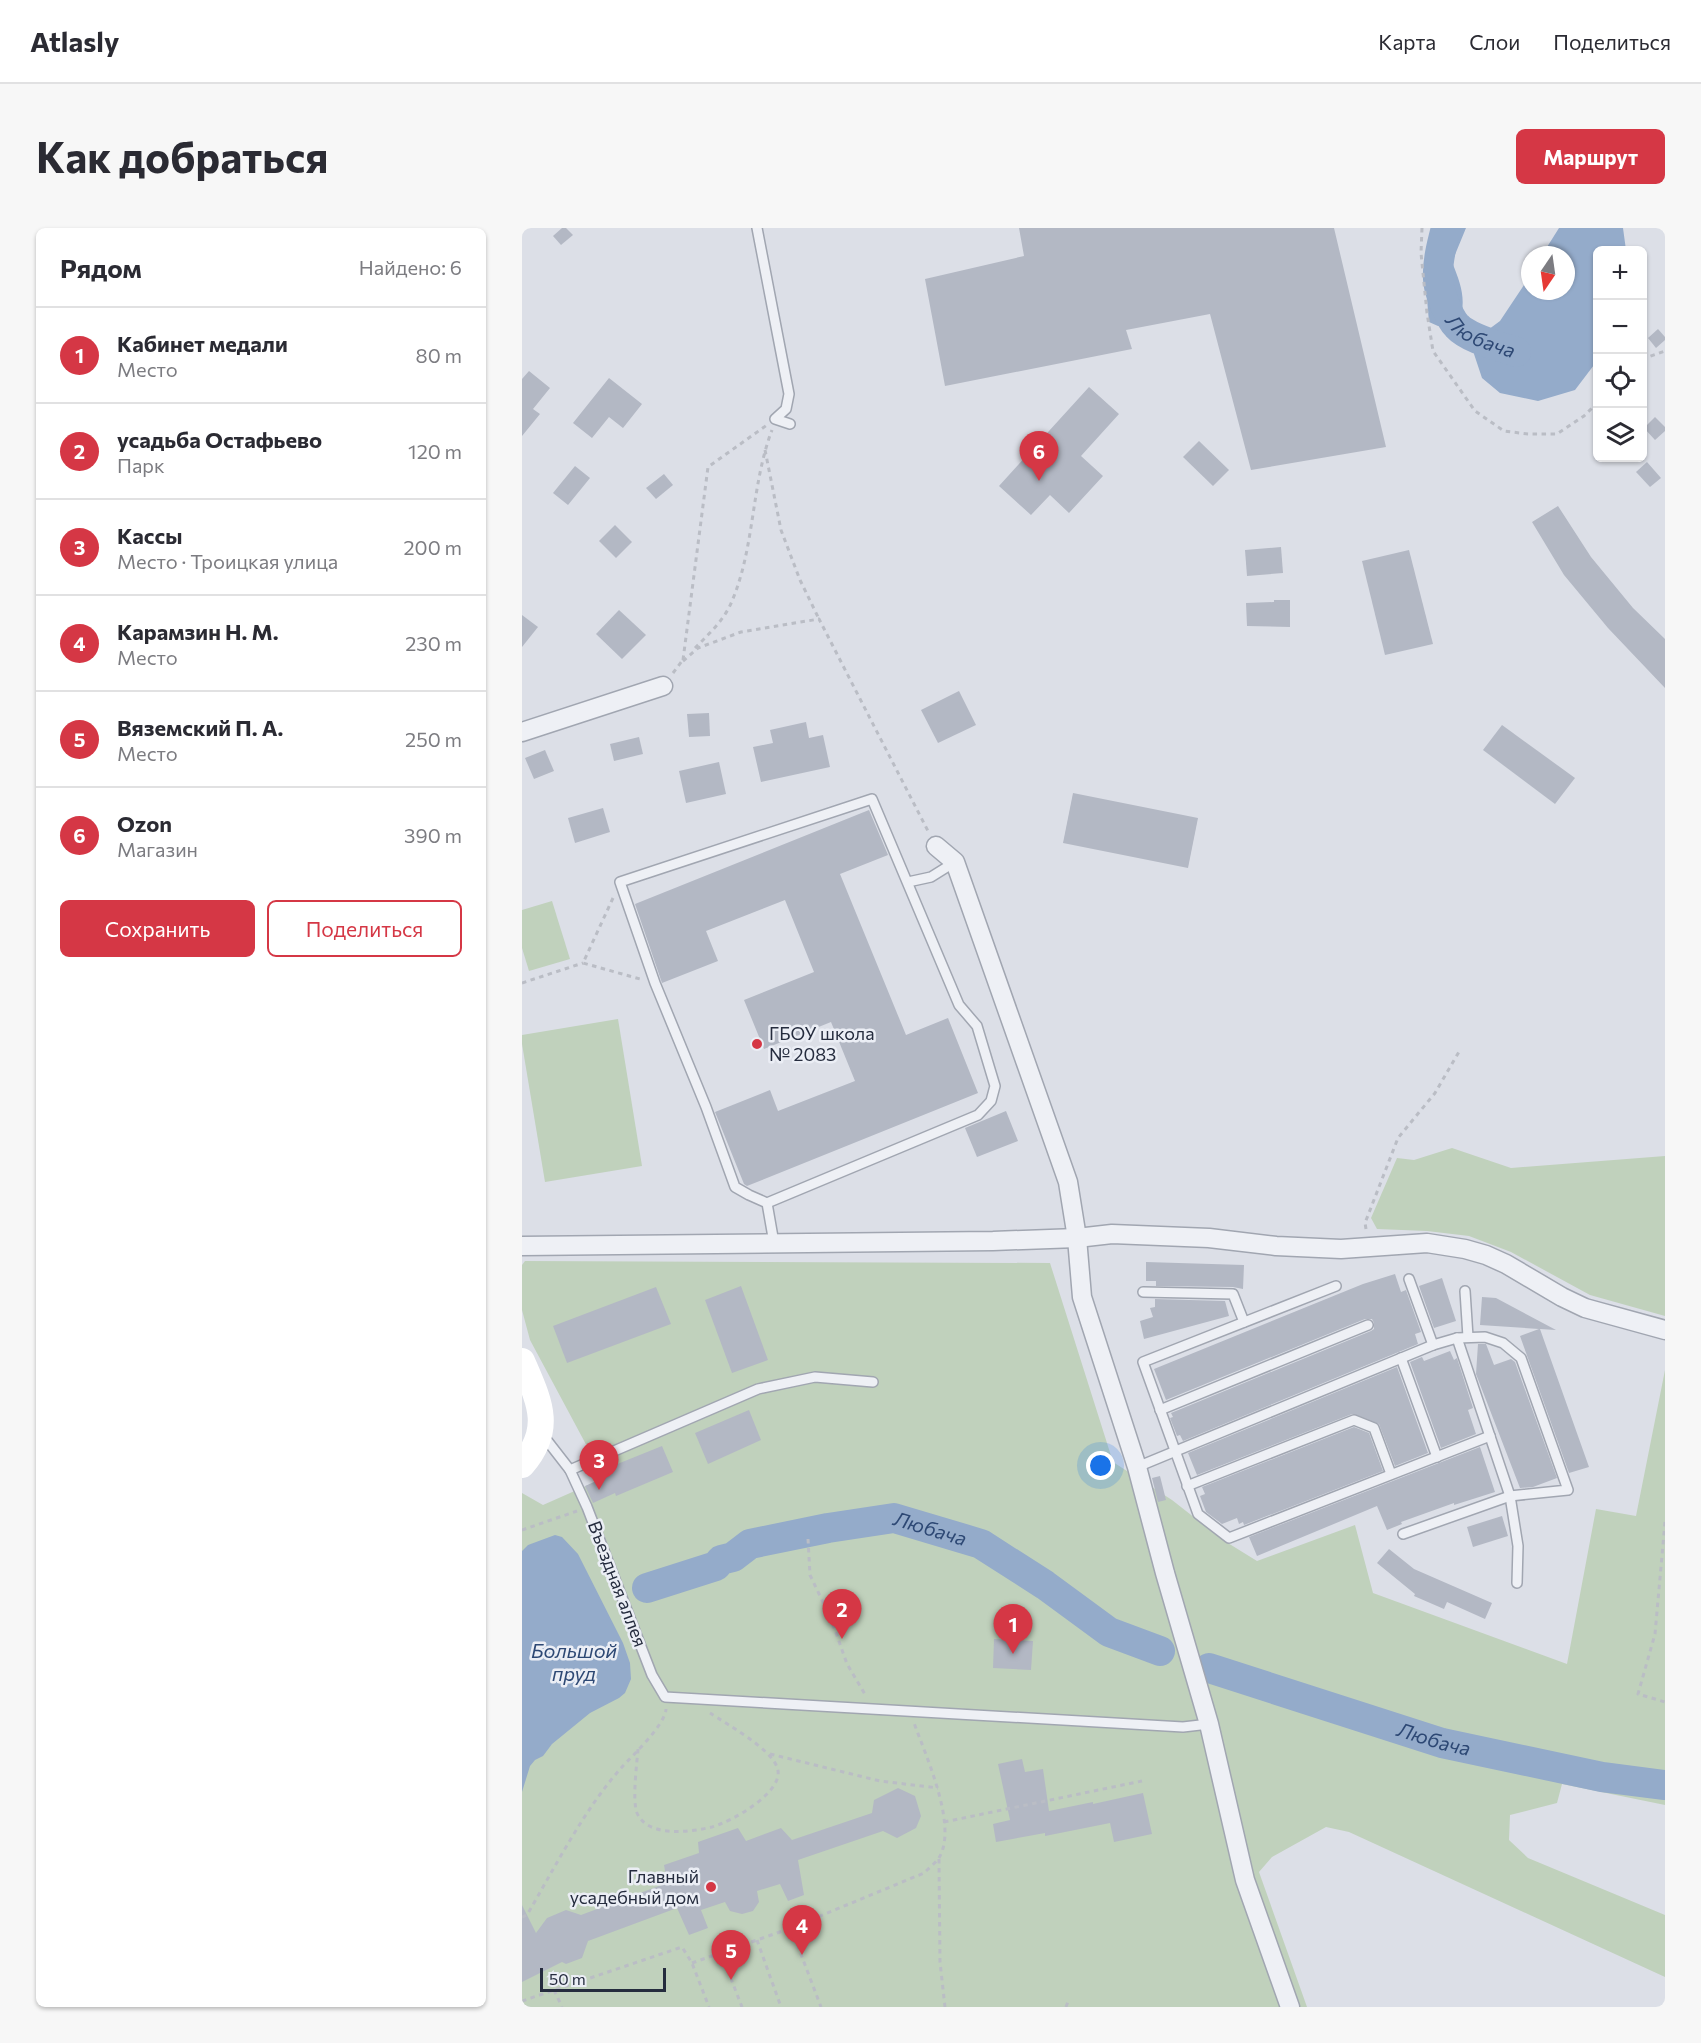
<!DOCTYPE html>
<html lang="ru">
<meta charset="utf-8">
<style>
body{margin:0;font-family:Commissioner,sans-serif;background:#f7f7f7;color:#2b2b33}
.controls{position:absolute;right:18px;top:18px;display:grid;overflow:hidden;border-radius:9px;box-shadow:0 2px 4px #0004}
.controls button{width:54px;height:54px;display:grid;place-items:center;padding:0;border:0;border-bottom:2px solid #e1e1e2;background:#fff;color:#2b2b33;font:30px sans-serif}
.compass{position:absolute;left:999px;top:18px;width:54px;height:54px;border-radius:50%;background:#fff;box-shadow:0 2px 4px #0004;rotate:193deg}
.scale{position:absolute;left:18px;bottom:15px;width:126px;box-sizing:border-box;padding-left:6px;border:3px solid #252c3e;border-top:0;font-size:16px;line-height:21px;white-space:nowrap;color:#252c3e;-webkit-text-stroke:4px #ebeef5;paint-order:stroke}
.you{position:absolute;left:579px;top:1238px;width:21px;height:21px;margin:-15px;border:4px solid #fff;border-radius:50%;background:#1a73e8;box-shadow:0 0 0 9px #1a73e833}
.badge{display:grid;place-items:center;width:39px;height:39px;border-radius:50%;background:#d53745;color:#fff;font-size:20px;font-weight:700}
.pin{position:absolute;translate:-50% -50px;filter:drop-shadow(0 2px 3px #0008)}
.pin::after{content:'';position:absolute;top:32px;width:21px;height:18px;background:inherit;clip-path:polygon(0 0,100% 0,50% 100%)}
.list{margin:0;padding:0;list-style:none}
h2{display:flex;justify-content:space-between;align-items:center;height:78px;margin:0;padding:0 24px;font-size:26px}
h2 small{font-size:20px;font-weight:400;color:#7c7c81}
.list li{display:grid;grid-template-columns:39px 1fr auto;gap:18px;align-items:center;box-sizing:border-box;height:96px;padding:0 24px;border-top:2px solid #e1e1e2}
.list b{display:block;font-size:22px;white-space:nowrap}
.list p{margin:0;font-size:20px;white-space:nowrap;color:#7c7c81}
.list em{font-size:20px;font-style:normal;color:#7c7c81}
.actions{display:flex;gap:12px;padding:18px 24px}
.actions a{flex:1;padding:14px 0;border:2px solid #d53745;border-radius:9px;text-align:center;font-size:21px;color:#d53745}
.actions .main{background:#d53745;color:#fff}
.icon{flex:none;width:33px;height:33px;fill:none;stroke:currentColor;stroke-width:2;stroke-linecap:round;stroke-linejoin:round}
.map{position:relative;flex:none;width:1143px;height:1779px;overflow:hidden;border-radius:9px}
header{display:flex;align-items:center;gap:36px;box-sizing:border-box;height:84px;padding:0 30px;background:#fff;border-bottom:2px solid #e1e1e2}
header strong{font-size:28px}
nav{display:flex;gap:33px;margin-inline-start:auto;font-size:21px}
.intro{display:flex;align-items:center;justify-content:space-between;box-sizing:border-box;height:144px;padding:0 36px}
h1{margin:0;font-size:42px}
.button{padding:15px 27px;border-radius:9px;background:#d53745;color:#fff;font-size:21px;font-weight:700}
main{display:flex;gap:36px;padding:0 36px}
aside{flex:1;background:#fff;border-radius:9px;box-shadow:0 2px 4px #0004}
.map>svg:first-child{display:block}
</style>
<header>
<strong>Atlasly</strong>
<nav><a>Карта</a><a>Слои</a><a>Поделиться</a></nav>
</header>
<div class="intro"><h1>Как добраться</h1><a class="button">Маршрут</a></div>
<main>
<aside>
<h2>Рядом<small>Найдено: 6</small></h2>
<ul class="list">
<li><span class="badge">1</span><div><b>Кабинет медали</b><p>Место</p></div><em>80 m</em></li>
<li><span class="badge">2</span><div><b>усадьба Остафьево</b><p>Парк</p></div><em>120 m</em></li>
<li><span class="badge">3</span><div><b>Кассы</b><p>Место · Троицкая улица</p></div><em>200 m</em></li>
<li><span class="badge">4</span><div><b>Карамзин Н. М.</b><p>Место</p></div><em>230 m</em></li>
<li><span class="badge">5</span><div><b>Вяземский П. А.</b><p>Место</p></div><em>250 m</em></li>
<li><span class="badge">6</span><div><b>Ozon</b><p>Магазин</p></div><em>390 m</em></li>
</ul>
<div class="actions"><a class="main">Сохранить</a><a>Поделиться</a></div>
</aside>
<div class="map">
<svg width="1143" height="1779" viewBox="0 0 1143 1779">
<rect width="100%" height="100%" fill="#dcdfe7"/>
<g fill="#c0d1bc">
<path d="M 30,673 L 48,731 L 7,743 L 0,720 L 0,682 Z"/>
<path d="M 96,791 L 120,938 L 23,954 L 0,816 L 0,807 Z"/>
<path d="M 930,920 L 989,940 L 1143,928 L 1143,1088 L 1068,1067 L 989,1024 L 947,1008 L 905,1003 L 855,1001 L 849,990 L 875,930 L 892,932 Z"/>
<path d="M 3,1033 L 528,1035 L 591,1234 L 650,1272 L 701,1312 L 735,1333 L 833,1297 L 851,1365 L 1045,1436 L 1074,1281 L 1114,1288 L 1143,1142 L 1143,1577 L 1040,1556 L 1035,1575 L 988,1587 L 987,1612 L 1006,1630 L 1143,1687 L 1143,1749 L 827,1604 L 804,1599 L 750,1629 L 737,1644 L 785,1779 L 0,1779 L 0,1265 L 21,1277 L 82,1250 L 8,1112 L 0,1082 L 0,1037 Z"/>
</g>
<g fill="#94abca">
<path d="M 909,0 L 944,0 L 930,34 C 940,59 945,73 936,99 L 916,98 L 907,94 L 905,71 Z"/>
<path d="M 1037,0 L 1101,0 L 1104,22 L 1076,22 L 1075,133 L 1053,162 L 1016,173 L 978,165 L 960,150 L 952,126 L 955,110 L 978,93 L 1008,48 L 1008,63 L 1044,63 L 1044,27 L 1020,27 Z"/>
<path d="M 33,1307 L 40,1309 L 56,1326 L 101,1415 L 108,1435 L 109,1451 L 103,1465 L 97,1470 L 68,1485 L 30,1516 L 21,1528 L 13,1532 L 8,1538 L 0,1564 L 0,1323 L 6,1317 Z"/>
</g>
<g fill="none" stroke-linecap="round" stroke-linejoin="round">
<g stroke="#94abca" stroke-width="30">
<path id="s1" d="M 924,0 C 920,15 915,34 916,51 C 916,62 927,90 935,98 C 947,111 977,118 994,124"/>
<path id="s2" d="M 125,1360 L 194,1338 L 199,1332 L 211,1329 L 228,1316 L 306,1300 L 372,1290 L 459,1316 L 523,1357 L 587,1404 L 638,1423"/>
<path id="s3" d="M 687,1440 L 920,1515 L 1080,1549 L 1143,1557"/>
</g>
</g>
<g fill="#b3b8c4">
<path d="M 40,0 L 44,0 L 51,7 L 39,17 L 31,8 Z"/>
<path d="M 497,0 L 812,0 L 864,219 L 729,242 L 688,86 L 604,102 L 610,121 L 423,158 L 403,51 L 502,28 Z"/>
<path d="M 1136,101 L 1143,109 L 1143,112 L 1134,120 L 1126,110 Z"/>
<path d="M 7,143 L 28,160 L 11,181 L 18,186 L 0,208 L 0,151 Z"/>
<path d="M 87,150 L 120,176 L 101,200 L 87,189 L 70,210 L 51,195 Z"/>
<path d="M 567,159 L 597,186 L 559,228 L 581,248 L 547,285 L 528,267 L 509,287 L 477,258 Z"/>
<path d="M 1133,189 L 1143,199 L 1143,203 L 1133,212 L 1122,200 Z"/>
<path d="M 677,213 L 707,242 L 691,258 L 661,229 Z"/>
<path d="M 1125,234 L 1139,250 L 1128,259 L 1114,244 Z"/>
<path d="M 53,238 L 68,250 L 46,277 L 31,265 Z"/>
<path d="M 142,246 L 151,257 L 134,271 L 124,260 Z"/>
<path d="M 1036,278 L 1069,329 L 1111,380 L 1143,411 L 1143,460 L 1086,400 L 1042,347 L 1010,294 Z"/>
<path d="M 93,297 L 110,314 L 94,330 L 77,313 Z"/>
<path d="M 759,319 L 761,345 L 725,348 L 723,322 Z"/>
<path d="M 887,322 L 911,416 L 863,427 L 840,333 Z"/>
<path d="M 752,372 L 768,372 L 768,399 L 725,398 L 724,375 L 752,374 Z"/>
<path d="M 97,382 L 124,407 L 100,431 L 74,406 Z"/>
<path d="M 0,387 L 16,399 L 0,419 Z"/>
<path d="M 437,463 L 454,497 L 416,515 L 399,482 Z"/>
<path d="M 187,485 L 188,508 L 167,509 L 165,486 Z"/>
<path d="M 284,494 L 287,510 L 301,507 L 308,539 L 239,554 L 231,519 L 251,515 L 248,502 Z"/>
<path d="M 980,497 L 1053,550 L 1033,576 L 961,522 Z"/>
<path d="M 117,509 L 121,526 L 92,533 L 88,516 Z"/>
<path d="M 23,522 L 32,543 L 12,551 L 3,530 Z"/>
<path d="M 197,534 L 204,566 L 164,575 L 157,543 Z"/>
<path d="M 551,565 L 676,590 L 666,640 L 541,615 Z"/>
<path d="M 81,580 L 88,604 L 53,615 L 46,590 Z"/>
<path d="M 347,582 L 366,627 L 318,646 L 384,807 L 426,790 L 456,865 L 225,958 L 222,956 L 193,884 L 248,862 L 256,883 L 333,853 L 309,794 L 242,821 L 222,772 L 292,744 L 263,672 L 184,703 L 196,733 L 140,755 L 113,676 Z"/>
<path d="M 484,883 L 496,913 L 455,929 L 443,900 Z"/>
<path d="M 624,1034 L 722,1037 L 721,1061 L 711,1059 L 634,1058 L 634,1053 L 624,1053 Z"/>
<path d="M 873,1046 L 879,1064 L 884,1062 L 899,1104 L 893,1106 L 896,1116 L 661,1213 L 658,1207 L 655,1208 L 648,1190 L 651,1189 L 649,1185 L 849,1103 L 852,1101 L 852,1095 L 850,1091 L 843,1091 L 644,1172 L 632,1141 L 841,1056 Z"/>
<path d="M 920,1050 L 934,1093 L 912,1100 L 897,1058 Z"/>
<path d="M 219,1058 L 246,1132 L 210,1145 L 183,1072 Z"/>
<path d="M 134,1059 L 149,1096 L 45,1135 L 31,1098 Z"/>
<path d="M 960,1069 L 974,1070 L 1034,1102 L 1018,1101 L 1067,1239 L 1047,1245 L 998,1108 L 1017,1101 L 958,1097 Z"/>
<path d="M 633,1071 L 703,1073 L 707,1088 L 622,1111 L 618,1093 L 631,1089 L 628,1080 L 633,1079 Z"/>
<path d="M 956,1116 L 964,1116 L 972,1137 L 989,1131 L 993,1134 L 1035,1250 L 1011,1259 L 998,1260 L 954,1146 Z"/>
<path d="M 928,1123 L 932,1132 L 935,1130 L 951,1180 L 946,1182 L 954,1206 L 919,1220 L 888,1134 L 900,1129 L 902,1133 Z"/>
<path d="M 875,1139 L 906,1225 L 873,1238 L 857,1196 L 830,1186 L 675,1247 L 666,1225 Z"/>
<path d="M 227,1182 L 239,1212 L 186,1236 L 173,1205 Z"/>
<path d="M 832,1199 L 847,1205 L 861,1243 L 722,1297 L 721,1294 L 717,1296 L 715,1290 L 700,1296 L 684,1284 L 678,1268 L 683,1266 L 680,1259 Z"/>
<path d="M 140,1218 L 151,1244 L 94,1268 L 93,1265 L 71,1275 L 63,1258 L 86,1248 L 83,1241 Z"/>
<path d="M 958,1219 L 973,1264 L 932,1277 L 932,1275 L 879,1294 L 880,1296 L 865,1302 L 855,1278 L 735,1328 L 727,1309 Z"/>
<path d="M 638,1248 L 644,1272 L 636,1274 L 630,1250 Z"/>
<path d="M 980,1288 L 986,1308 L 951,1319 L 945,1299 Z"/>
<path d="M 867,1321 L 892,1341 L 970,1375 L 963,1391 L 925,1374 L 922,1381 L 892,1368 L 893,1366 L 855,1335 Z"/>
<path d="M 472,1411 L 511,1413 L 509,1442 L 471,1440 Z"/>
<path d="M 500,1531 L 503,1544 L 521,1541 L 527,1583 L 571,1574 L 571,1576 L 621,1565 L 630,1606 L 592,1614 L 588,1595 L 523,1608 L 523,1605 L 474,1614 L 471,1596 L 488,1592 L 476,1536 Z"/>
<path d="M 376,1560 L 393,1568 L 399,1588 L 394,1600 L 375,1610 L 361,1603 L 276,1632 L 282,1667 L 266,1673 L 258,1656 L 235,1663 L 237,1674 L 231,1683 L 220,1686 L 208,1683 L 203,1674 L 179,1682 L 186,1700 L 167,1707 L 155,1680 L 66,1713 L 60,1730 L 44,1736 L 40,1734 L 0,1754 L 0,1677 L 14,1705 L 25,1690 L 44,1682 L 59,1687 L 145,1655 L 142,1637 L 177,1625 L 176,1614 L 216,1600 L 224,1613 L 259,1600 L 270,1612 L 350,1585 L 352,1572 Z"/>
</g>
<g fill="none" stroke-linecap="round" stroke-linejoin="round">
<g stroke="#a1a6b1" stroke-width="12">
<g id="lane">
<path d="M 235,0 L 267,166 L 264,181 L 253,191 L 268,196"/>
<path d="M 386,654 L 409,649 L 433,634"/>
<path d="M 245,975 L 456,887 L 469,873 L 473,858 L 455,798 L 437,777 L 350,571 L 98,654 L 133,755 L 184,879 L 213,959 L 227,967 L 245,975 L 252,1015"/>
<path d="M 887,1051 L 911,1117"/>
<path d="M 814,1058 L 621,1134 L 676,1286 L 707,1310 L 968,1208"/>
<path d="M 943,1063 L 946,1109"/>
<path d="M 621,1064 L 711,1066 L 722,1094"/>
<path d="M 935,1110 L 988,1268 L 996,1318 L 995,1355"/>
<path d="M 879,1130 L 915,1229"/>
<path d="M 638,1182 L 846,1097"/>
<path d="M 20,1206 L 48,1242 L 236,1161 L 293,1149 L 351,1154"/>
<path d="M 615,1239 L 911,1117 L 935,1110 L 963,1109 L 981,1115 L 999,1130 L 1046,1262 L 988,1268 L 881,1306"/>
<path d="M 48,1242 L 65,1279 L 130,1447 L 143,1469 L 661,1499 L 687,1496"/>
<path d="M 665,1258 L 832,1192 L 852,1200 L 869,1246"/>
</g>
</g>
<g stroke="#a1a6b1" stroke-width="21">
<g id="street">
<path d="M 0,504 L 141,458"/>
<path d="M 414,618 L 433,634 L 546,954 L 555,1010 L 560,1069 L 615,1239 L 643,1345 L 687,1496 L 723,1652 L 768,1779"/>
<path d="M 0,1018 L 471,1013 L 555,1010 L 590,1006 L 687,1010 L 754,1018 L 819,1021 L 905,1015 L 943,1021 L 964,1027 L 984,1036 L 1040,1069 L 1063,1080 L 1143,1102"/>
</g>
</g>
<g stroke="#babdc5" stroke-width="3" stroke-dasharray="4.5 4.5" stroke-linecap="butt">
<path d="M 900,0 L 899,25 L 905,85 L 911,123 L 953,183 L 982,203 L 1006,206 L 1035,206 L 1062,188 L 1076,174"/>
<path d="M 1120,131 L 1143,123"/>
<path d="M 243,222 L 259,302 L 278,352 L 297,391"/>
<path d="M 173,420 C 187,406 203,391 210,373 C 233,319 229,257 250,202"/>
<path d="M 161,432 L 186,239 L 245,197"/>
<path d="M 161,433 L 176,420 L 219,404 L 297,391 L 407,605"/>
<path d="M 151,445 L 160,433"/>
<path d="M 91,670 L 61,735 L 118,751"/>
<path d="M 0,755 L 61,735"/>
<path d="M 844,1001 L 843,995 L 876,910 L 913,865 L 938,822"/>
<path d="M 1143,1294 L 1133,1406 L 1116,1466 L 1143,1474"/>
<path d="M 0,1302 L 55,1283"/>
<path d="M 286,1311 L 288,1347 L 309,1391 L 325,1436 L 344,1468"/>
<path d="M 116,1521 C 115,1535 110,1572 115,1585 C 126,1610 168,1604 190,1599 C 209,1594 265,1563 255,1539 C 248,1520 206,1497 188,1485"/>
<path d="M 248,1526 L 358,1553 L 416,1560"/>
<path d="M 422,1594 L 620,1553"/>
<path d="M 417,1631 L 418,1734 L 423,1779"/>
<path d="M 0,1689 L 5,1687 C 33,1639 63,1580 100,1539 C 112,1526 143,1497 144,1481"/>
<path d="M 269,1700 L 299,1779"/>
<path d="M 235,1712 L 259,1779"/>
<path d="M 199,1725 L 220,1779"/>
<path d="M 170,1735 L 269,1700 L 402,1645 C 407,1640 415,1634 418,1628 C 435,1596 404,1528 392,1495"/>
<path d="M 32,1762 L 40,1779"/>
<path d="M 0,1773 L 160,1719 L 170,1735 L 187,1779"/>
<path d="M 544,1779 L 547,1771"/>
</g>
<use href="#lane" stroke="#eef0f5" stroke-width="9"/>
<use href="#street" stroke="#eef0f5" stroke-width="18"/>
<path stroke="#fff" stroke-width="26" d="M 0,1133 C 17,1173 32,1200 0,1237"/>
</g>
<g fill="#d53745" stroke="#ebeef5" stroke-width="2">
<circle cx="235" cy="816" r="6"/>
<circle cx="189" cy="1659" r="6"/>
</g>
<g text-anchor="middle" stroke-width="5" stroke-linejoin="round" paint-order="stroke">
<g font-size="18" fill="#252c3e" stroke="#ebeef5" text-anchor="start">
<text x="247" y="812">ГБОУ школа<tspan x="247" dy="21">№ 2083</tspan></text>
<text x="177" y="1655" text-anchor="end">Главный<tspan x="177" dy="21">усадебный дом</tspan></text>
</g>
<g font-size="18" fill="#252c3e" stroke="#ebeef5">
<text transform="translate(95 1356) rotate(69)" y="6">Въездная аллея</text>
</g>
<g font-size="20" font-style="italic" fill="#2d4874" stroke="#ebeef5">
<text dy="7" stroke="none"><textPath href="#s1" startOffset="129">Любача</textPath></text>
<text dy="7" stroke="none"><textPath href="#s2" startOffset="298">Любача</textPath></text>
<text x="52" y="1430">Большой<tspan x="52" dy="23">пруд</tspan></text>
<text dy="7" stroke="none"><textPath href="#s3" startOffset="236">Любача</textPath></text>
</g>
</g>
</svg>
<div class="controls">
<button>+</button>
<button>−</button>
<button><svg class="icon" aria-label="locate" viewBox="0 0 24 24"><circle cx="12" cy="12" r="6"/><path d="M12 2v4M12 18v4M2 12h4M18 12h4"/></svg></button>
<button><svg class="icon" aria-label="layers" viewBox="0 0 24 24"><path d="M12 4l9 5-9 5-9-5zM3 14l9 5 9-5"/></svg></button>
</div>
<svg class="compass" viewBox="-18 -18 36 36"><path d="M0-13l5 13h-10z" fill="#e53935"/><path d="M0 13l5-13h-10z" fill="#7c7c81"/></svg>
<div class="scale">50 m</div>
<div class="you"></div>
<div class="pin badge" style="left:491px;top:1426px">1</div>
<div class="pin badge" style="left:320px;top:1411px">2</div>
<div class="pin badge" style="left:77px;top:1262px">3</div>
<div class="pin badge" style="left:280px;top:1727px">4</div>
<div class="pin badge" style="left:209px;top:1752px">5</div>
<div class="pin badge" style="left:517px;top:253px">6</div>
</div>
</main>
